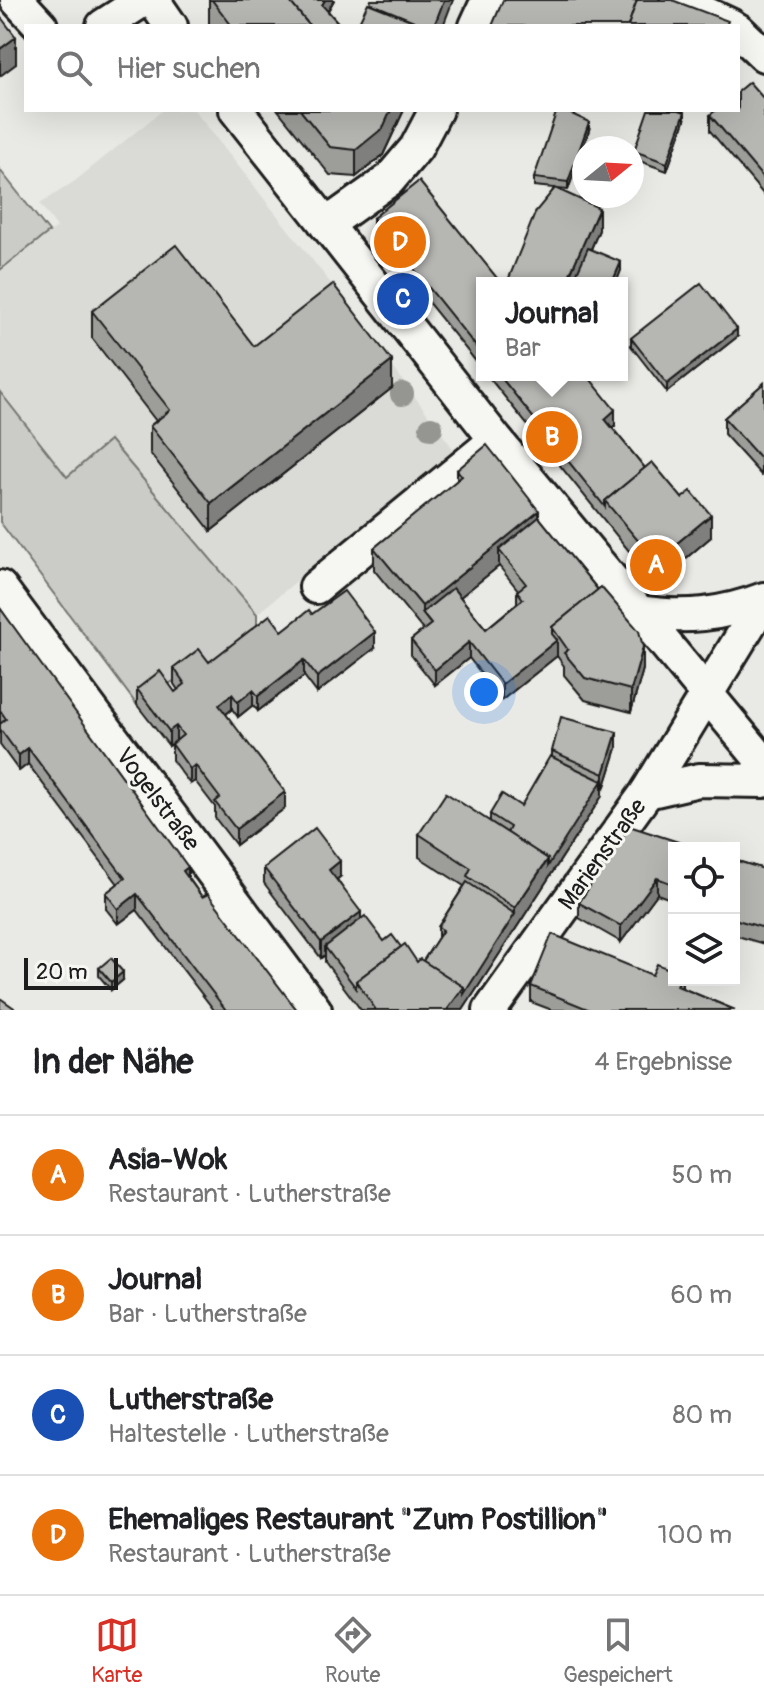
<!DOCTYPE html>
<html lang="de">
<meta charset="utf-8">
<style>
body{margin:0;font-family:Pangolin,sans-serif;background:#f2f2f2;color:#202124}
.controls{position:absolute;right:24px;bottom:24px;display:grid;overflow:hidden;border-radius:0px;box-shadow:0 8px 32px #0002}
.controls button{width:72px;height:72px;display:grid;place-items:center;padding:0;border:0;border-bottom:2px solid #e0e0e0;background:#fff;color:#202124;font:40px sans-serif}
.compass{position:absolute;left:572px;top:136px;width:72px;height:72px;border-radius:50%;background:#fff;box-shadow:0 8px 32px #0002;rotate:72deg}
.scale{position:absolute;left:24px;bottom:20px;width:94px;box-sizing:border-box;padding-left:8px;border:4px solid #1c1c1c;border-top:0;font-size:22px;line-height:28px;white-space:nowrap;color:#1c1c1c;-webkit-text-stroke:6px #f6f6f2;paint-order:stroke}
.you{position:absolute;left:484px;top:692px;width:28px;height:28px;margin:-20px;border:6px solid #fff;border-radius:50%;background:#1a73e8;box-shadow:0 0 0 12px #1a73e833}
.badge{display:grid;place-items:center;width:52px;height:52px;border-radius:50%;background:#d93025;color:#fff;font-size:26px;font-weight:700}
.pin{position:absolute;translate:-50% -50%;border:4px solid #fff;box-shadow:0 2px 8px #0006}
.popup{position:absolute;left:476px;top:277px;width:152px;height:104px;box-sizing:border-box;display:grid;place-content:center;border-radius:0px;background:#fff;filter:drop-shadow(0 2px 6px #0005);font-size:26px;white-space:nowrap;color:#757577}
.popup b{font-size:30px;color:#202124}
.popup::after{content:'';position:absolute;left:50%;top:100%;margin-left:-16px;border:16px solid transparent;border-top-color:#fff}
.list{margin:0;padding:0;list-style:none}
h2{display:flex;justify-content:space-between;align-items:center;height:104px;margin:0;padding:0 32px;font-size:34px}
h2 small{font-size:26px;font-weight:400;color:#757577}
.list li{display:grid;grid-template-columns:52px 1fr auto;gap:24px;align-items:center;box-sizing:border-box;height:120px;padding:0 32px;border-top:2px solid #e0e0e0}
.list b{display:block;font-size:30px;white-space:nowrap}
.list p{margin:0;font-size:26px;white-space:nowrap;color:#757577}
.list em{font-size:26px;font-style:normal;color:#757577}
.icon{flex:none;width:44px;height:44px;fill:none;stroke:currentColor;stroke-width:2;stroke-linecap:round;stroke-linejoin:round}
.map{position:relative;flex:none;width:764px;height:1010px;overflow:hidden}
.search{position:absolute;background:#fff;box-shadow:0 8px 32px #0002;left:24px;right:24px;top:24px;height:88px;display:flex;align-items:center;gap:20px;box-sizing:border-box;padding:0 28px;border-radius:0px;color:#757577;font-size:30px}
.sheet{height:584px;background:#fff}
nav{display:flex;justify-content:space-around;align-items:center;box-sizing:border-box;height:112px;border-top:2px solid #e0e0e0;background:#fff;font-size:22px;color:#757577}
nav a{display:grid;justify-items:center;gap:4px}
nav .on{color:#d93025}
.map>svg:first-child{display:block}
</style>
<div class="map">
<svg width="764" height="1010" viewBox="0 0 764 1010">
<rect width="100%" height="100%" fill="#e9e9e5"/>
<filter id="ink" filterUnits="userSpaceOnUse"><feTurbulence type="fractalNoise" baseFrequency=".0125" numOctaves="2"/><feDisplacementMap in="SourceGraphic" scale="16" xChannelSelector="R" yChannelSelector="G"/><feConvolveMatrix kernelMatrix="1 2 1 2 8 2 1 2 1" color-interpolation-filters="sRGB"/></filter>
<g filter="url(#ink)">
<path fill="#dadad6" d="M 163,110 L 194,110 L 336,290 L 454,450 L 257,614 L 111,441 L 67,477 L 0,392 L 0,271 L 57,227 L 40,204 L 75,181 Z"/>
<g fill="#cbcbc7" stroke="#747472" stroke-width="2">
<path d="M 0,170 L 49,232 L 0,270 Z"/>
<path d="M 0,392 L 67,477 L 110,440 L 257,614 L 257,627 L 209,678 L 199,665 C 178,680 157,689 137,705 L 0,522 Z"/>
</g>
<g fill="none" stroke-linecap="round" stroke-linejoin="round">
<g stroke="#1c1c1c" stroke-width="38">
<g id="minor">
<path d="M 17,0 L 41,26"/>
<path d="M 153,0 L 171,26"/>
<path d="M 677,0 L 732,26"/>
<path d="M 103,26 L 143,0"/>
<path d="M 476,26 L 488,0"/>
<path d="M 738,30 L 764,55"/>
<path d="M 236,110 L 496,440 L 764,763"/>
<path d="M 326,225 L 389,180 L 416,148 L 436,110"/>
<path d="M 0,587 L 315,1010"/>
<path d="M 316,587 L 490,445"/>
<path d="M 639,612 C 684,619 722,615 764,599"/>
<path d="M 647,792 L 699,780 L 764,781"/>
<path d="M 490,1010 L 647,792 L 764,600"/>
</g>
</g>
<use href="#minor" stroke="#f6f6f2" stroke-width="32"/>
</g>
<g fill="#959592">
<circle cx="402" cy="394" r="12"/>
<circle cx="431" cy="428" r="12"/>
</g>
<g fill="#9d9d9a" stroke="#1c1c1c" stroke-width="2" fill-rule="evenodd">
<path d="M 209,0 L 334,0 L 328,11 L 341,26 L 210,26 L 209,24 Z"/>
<path d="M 764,99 L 764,195 L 710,131 L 710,115 Z"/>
<path d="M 278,110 L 404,110 L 383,155 L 356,177 L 330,175 Z"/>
<path d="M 685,120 L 667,171 L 634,159 L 634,151 Z"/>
<path d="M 589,130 L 568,190 L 557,189 L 599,230 L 591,249 L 621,270 L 616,283 L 507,283 L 554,188 L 534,186 L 534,178 Z"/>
<path d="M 373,218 L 482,283 L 482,369 L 373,234 Z"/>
<path d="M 92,311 L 254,346 L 392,388 L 211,531 L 150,453 L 150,426 L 156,421 L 92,338 Z"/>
<path d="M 737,337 L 667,392 L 631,346 L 631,338 Z"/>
<path d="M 487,375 L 587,375 L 615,426 L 612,428 L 645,468 L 711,537 L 665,576 L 650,577 Z"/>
<path d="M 764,383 L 761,475 L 724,434 L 724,418 Z"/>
<path d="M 457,470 L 539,517 L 643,669 L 631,712 L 585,700 L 564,675 L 564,666 L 557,656 L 502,700 L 469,658 L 435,685 L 411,655 L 411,640 L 423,630 L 374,570 L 374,548 L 457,481 ZM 499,566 L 518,590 L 517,591 L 517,603 L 486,629 L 460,597 Z"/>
<path d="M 0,608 L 202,897 L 297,1010 L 214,1010 L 137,910 L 118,924 L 106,909 L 106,893 L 118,884 L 28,764 L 19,771 L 0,745 Z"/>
<path d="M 312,614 L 375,648 L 317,693 L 304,676 L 258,711 L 253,705 L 238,717 L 232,709 L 226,714 L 285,808 L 236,845 L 215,818 L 215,807 L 195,781 L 190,784 L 172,760 L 172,744 L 169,746 L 137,705 L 137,689 L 175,692 L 178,690 L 174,684 L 174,668 L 209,662 L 282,631 Z"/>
<path d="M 617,748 L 604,789 L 602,788 L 602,796 L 463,1010 L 361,1010 L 325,962 L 325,955 L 321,958 L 264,883 L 264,868 L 340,877 L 337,879 L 361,919 L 384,941 L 401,947 L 417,962 L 423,961 L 438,938 L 438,927 L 464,886 L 419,857 L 419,834 L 490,822 L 490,814 L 521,806 L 552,757 L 552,751 Z"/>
<path d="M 674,848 L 674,916 L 668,914 L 668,898 L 657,894 L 621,942 L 579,918 L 579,903 Z"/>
<path d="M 734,860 L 764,869 L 764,944 L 734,935 Z"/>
<path d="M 99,968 L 123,980 L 111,990 L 99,976 Z"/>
<path d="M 652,975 L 682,980 L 682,988 L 735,1010 L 552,1010 L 531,1002 L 531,986 Z"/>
</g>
<g fill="#7f7f7d" stroke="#1c1c1c" stroke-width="2">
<path d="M 325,0 L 334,0 L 322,20 L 322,5 Z"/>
<path d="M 444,0 L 453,0 L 443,26 L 434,26 Z"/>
<path d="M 16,37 L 16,64 L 0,76 L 0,49 Z"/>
<path d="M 391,110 L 404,110 L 383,155 L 356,177 L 356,150 Z"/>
<path d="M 685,112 L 685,120 L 667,171 L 667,163 Z"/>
<path d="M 589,122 L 589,130 L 568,190 L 568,182 Z"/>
<path d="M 599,208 L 599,230 L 579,277 L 576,275 L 576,283 L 566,283 Z"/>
<path d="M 621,262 L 621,270 L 616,283 L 612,283 Z"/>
<path d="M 737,329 L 737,337 L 667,392 L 667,384 Z"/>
<path d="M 392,361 L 392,388 L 211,531 L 211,503 Z"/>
<path d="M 615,410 L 615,426 L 605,435 L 605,419 Z"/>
<path d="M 764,456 L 764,472 L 761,475 L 761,459 Z"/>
<path d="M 539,511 L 539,533 L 499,550 L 499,566 L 429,622 L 422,613 L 422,606 Z"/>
<path d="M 711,515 L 711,537 L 665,576 L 665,553 Z"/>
<path d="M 375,632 L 375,648 L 317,693 L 317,677 Z"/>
<path d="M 557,640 L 557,656 L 502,700 L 502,684 Z"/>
<path d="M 469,642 L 469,658 L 435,685 L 435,670 Z"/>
<path d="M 643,647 L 643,669 L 631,712 L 631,690 Z"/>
<path d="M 304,660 L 304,676 L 258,711 L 258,696 Z"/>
<path d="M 253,690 L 253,705 L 238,717 L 238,702 Z"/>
<path d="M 232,694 L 232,709 L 219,720 L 219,705 Z"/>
<path d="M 176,726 L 176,741 L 169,746 L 169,731 Z"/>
<path d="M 617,732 L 617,748 L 604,789 L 604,774 Z"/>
<path d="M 28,748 L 28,764 L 19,771 L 19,755 Z"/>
<path d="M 195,765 L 195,781 L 190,784 L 190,769 Z"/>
<path d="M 602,781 L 602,796 L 463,1010 L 447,1010 L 515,914 L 515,908 Z"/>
<path d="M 285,792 L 285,808 L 236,845 L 236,829 Z"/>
<path d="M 340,861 L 340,877 L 329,885 L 329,870 Z"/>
<path d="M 188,867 L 188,882 L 183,871 Z"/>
<path d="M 657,878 L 657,894 L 621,942 L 621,926 Z"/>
<path d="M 137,894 L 137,910 L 118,924 L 118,909 Z"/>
<path d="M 361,912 L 361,927 L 325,947 L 325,955 L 321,958 L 321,942 Z"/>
<path d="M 123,972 L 123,980 L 111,990 L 111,982 Z"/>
<path d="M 679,980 L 682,980 L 682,989 L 677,986 Z"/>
</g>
<g fill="#b6b6b3" stroke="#1c1c1c" stroke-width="2">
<path d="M 212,0 L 289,0 L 310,26 L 232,26 Z"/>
<path d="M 294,0 L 325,0 L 322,5 L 341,26 L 310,26 L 291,3 Z"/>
<path d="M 371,0 L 444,0 L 434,26 L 426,26 L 370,3 Z"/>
<path d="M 503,0 L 637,0 L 628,26 L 492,26 Z"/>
<path d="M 637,0 L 672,0 L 728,21 L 726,26 L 628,26 Z"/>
<path d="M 368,3 L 426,26 L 357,26 Z"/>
<path d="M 0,16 L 16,37 L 0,49 Z"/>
<path d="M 749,82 L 764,99 L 764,179 L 710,115 L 716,110 L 738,110 L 738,91 Z"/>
<path d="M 300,110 L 391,110 L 383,128 L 356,150 L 330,147 Z"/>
<path d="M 557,110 L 563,110 L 589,122 L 568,182 L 534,178 Z"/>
<path d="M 648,110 L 679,110 L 685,112 L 667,163 L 634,151 Z"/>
<path d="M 419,181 L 501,283 L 482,283 L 482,354 L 373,218 Z"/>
<path d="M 555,188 L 599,208 L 566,283 L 507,283 L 536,211 Z"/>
<path d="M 176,245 L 254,346 L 333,284 L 392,361 L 211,503 L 150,426 L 170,410 L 92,311 Z"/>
<path d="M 588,248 L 621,262 L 612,283 L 595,283 L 576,275 Z"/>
<path d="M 701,283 L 737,329 L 667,384 L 631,338 Z"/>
<path d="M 499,375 L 587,375 L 615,410 L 605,419 L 645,468 L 605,501 L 605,507 Z"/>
<path d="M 764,383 L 764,456 L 761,459 L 724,418 Z"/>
<path d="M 487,445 L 539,511 L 422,606 L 374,548 L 462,476 L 457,470 Z"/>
<path d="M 652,462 L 682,498 L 691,491 L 711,515 L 665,553 L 650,555 L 605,501 Z"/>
<path d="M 539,517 L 598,590 L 552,627 L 552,634 L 557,640 L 502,684 L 469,642 L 435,670 L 411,640 L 431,624 L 422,613 L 453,588 L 486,629 L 523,599 L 517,591 L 526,584 L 499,550 Z"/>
<path d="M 601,587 L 639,631 L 643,647 L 631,690 L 585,678 L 564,653 L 568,650 L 552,627 Z"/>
<path d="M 344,591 L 375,632 L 317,677 L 304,660 L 258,696 L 253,690 L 238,702 L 232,694 L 219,705 L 285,792 L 236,829 L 215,802 L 220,798 L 195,765 L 190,769 L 172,744 L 183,735 L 176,726 L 169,731 L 137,689 L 160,671 L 175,692 L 185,684 L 174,668 L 199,649 L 209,662 L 270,615 L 282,631 L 309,610 L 312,614 Z"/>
<path d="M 0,608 L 188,867 L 183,871 L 202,897 L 208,894 L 297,1010 L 226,1010 L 137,894 L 118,909 L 106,893 L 125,878 L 28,748 L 19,755 L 0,729 L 0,724 L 6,719 L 0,710 Z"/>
<path d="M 561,717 L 617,732 L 604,774 L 552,751 Z"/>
<path d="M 550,756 L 602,781 L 548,866 L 548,859 L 507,833 L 510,827 L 490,814 L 502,794 L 521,806 Z"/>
<path d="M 446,793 L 548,859 L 515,908 L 467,876 L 471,868 L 419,834 Z"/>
<path d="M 629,826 L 697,848 L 674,848 L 674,900 L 668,899 L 673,884 L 657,878 L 621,926 L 579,903 Z"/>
<path d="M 315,828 L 340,861 L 329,870 L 361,912 L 321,942 L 264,868 Z"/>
<path d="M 734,860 L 764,869 L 764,928 L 734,919 Z"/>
<path d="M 467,882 L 515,914 L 464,994 L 464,987 L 423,961 L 443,930 L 438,927 Z"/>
<path d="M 365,916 L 384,941 L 392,935 L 401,947 L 356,981 L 356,988 L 325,947 Z"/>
<path d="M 552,934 L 652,975 L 657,964 L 674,971 L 674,980 L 679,980 L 677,986 L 735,1010 L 590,1010 L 531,986 Z"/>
<path d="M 405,944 L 417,962 L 420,959 L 464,987 L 447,1010 L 376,1010 L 356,981 Z"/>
<path d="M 111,958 L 123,972 L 111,982 L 99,968 Z"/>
<path d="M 0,998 L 17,1010 L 0,1010 Z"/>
</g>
</g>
<g text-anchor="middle" stroke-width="6" stroke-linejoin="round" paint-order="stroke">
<g font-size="24" fill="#1c1c1c" stroke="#f6f6f2">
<text transform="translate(158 799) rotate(53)" y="8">Vogelstraße</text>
<text transform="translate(602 854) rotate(-54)" y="8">Marienstraße</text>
</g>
</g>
</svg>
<div class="controls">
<button><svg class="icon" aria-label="locate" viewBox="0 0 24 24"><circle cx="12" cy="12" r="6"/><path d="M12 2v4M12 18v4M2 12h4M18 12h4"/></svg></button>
<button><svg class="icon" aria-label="layers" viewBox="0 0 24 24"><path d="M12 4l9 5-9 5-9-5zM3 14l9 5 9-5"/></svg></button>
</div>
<svg class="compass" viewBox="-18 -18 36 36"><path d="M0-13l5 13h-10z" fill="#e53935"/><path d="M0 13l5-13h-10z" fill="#757577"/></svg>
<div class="scale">20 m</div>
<div class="you"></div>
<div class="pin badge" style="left:656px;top:565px;background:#e8710a">A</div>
<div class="pin badge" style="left:552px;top:437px;background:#e8710a">B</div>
<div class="popup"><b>Journal</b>Bar</div>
<div class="pin badge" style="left:403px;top:299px;background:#1a4fb4">C</div>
<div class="pin badge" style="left:400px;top:242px;background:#e8710a">D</div>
<div class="search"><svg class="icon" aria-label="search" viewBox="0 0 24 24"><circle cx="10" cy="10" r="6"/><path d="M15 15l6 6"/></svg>Hier suchen</div>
</div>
<section class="sheet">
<h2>In der Nähe<small>4 Ergebnisse</small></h2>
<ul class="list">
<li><span class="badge" style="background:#e8710a">A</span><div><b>Asia-Wok</b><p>Restaurant · Lutherstraße</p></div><em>50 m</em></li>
<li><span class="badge" style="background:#e8710a">B</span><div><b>Journal</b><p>Bar · Lutherstraße</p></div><em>60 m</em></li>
<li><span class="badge" style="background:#1a4fb4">C</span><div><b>Lutherstraße</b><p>Haltestelle · Lutherstraße</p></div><em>80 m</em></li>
<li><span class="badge" style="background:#e8710a">D</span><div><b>Ehemaliges Restaurant &quot;Zum Postillion&quot;</b><p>Restaurant · Lutherstraße</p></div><em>100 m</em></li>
</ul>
</section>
<nav>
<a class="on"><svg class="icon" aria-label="map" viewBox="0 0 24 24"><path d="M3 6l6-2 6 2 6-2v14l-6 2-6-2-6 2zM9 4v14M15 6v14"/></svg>Karte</a>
<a><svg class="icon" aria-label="directions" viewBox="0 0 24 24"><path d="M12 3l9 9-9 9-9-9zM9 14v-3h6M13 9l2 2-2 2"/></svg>Route</a>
<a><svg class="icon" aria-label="saved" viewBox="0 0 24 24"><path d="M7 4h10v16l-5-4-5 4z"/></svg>Gespeichert</a>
</nav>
